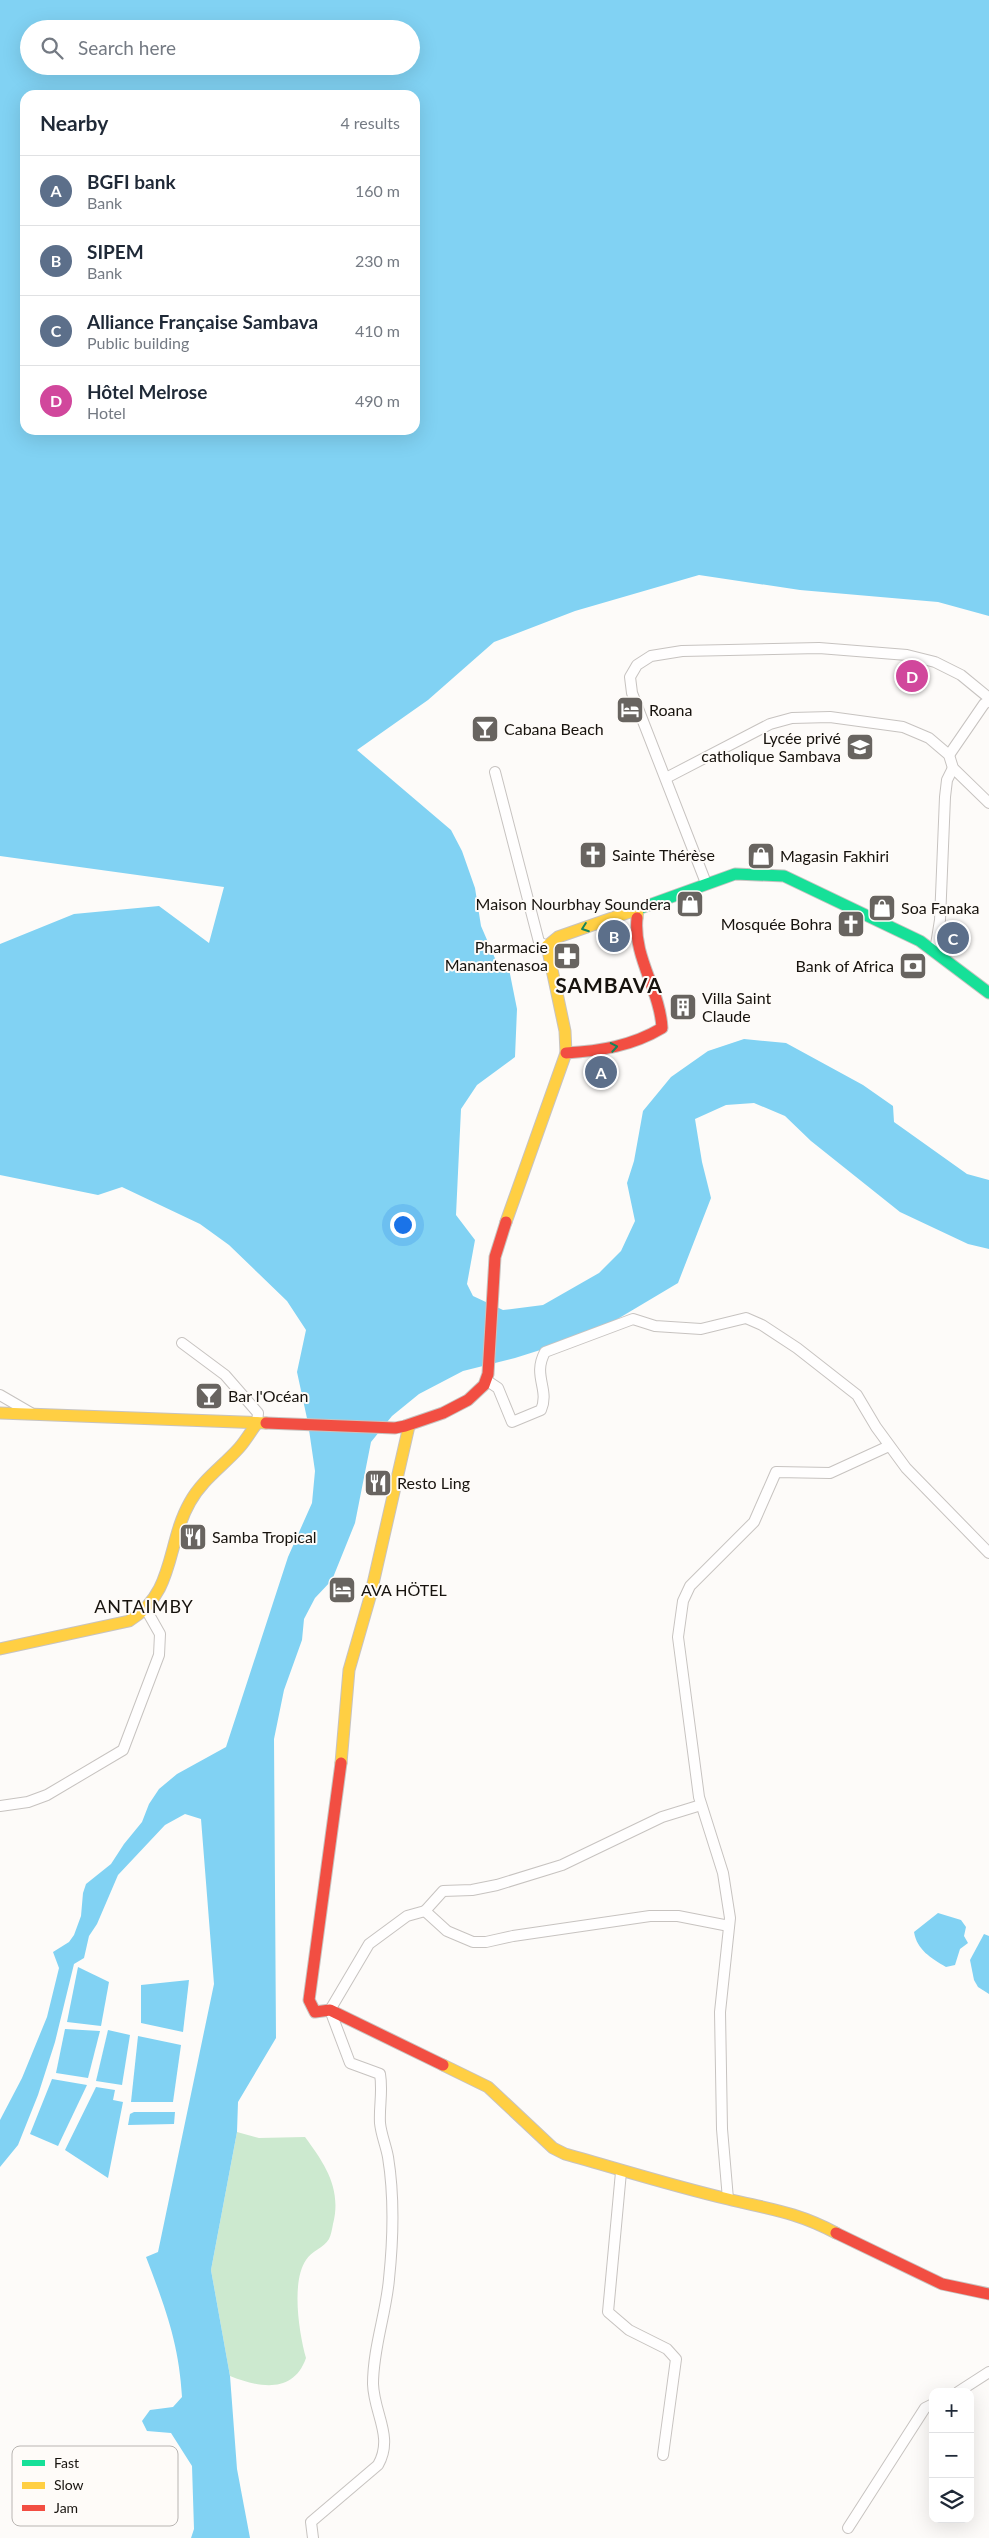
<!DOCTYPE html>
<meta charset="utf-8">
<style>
body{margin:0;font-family:Lato,sans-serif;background:#f2f2f3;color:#1f2937}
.controls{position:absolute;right:15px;bottom:15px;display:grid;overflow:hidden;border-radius:10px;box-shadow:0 5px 20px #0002}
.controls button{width:45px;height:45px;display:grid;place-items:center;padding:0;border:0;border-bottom:1px solid #e0e1e3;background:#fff;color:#1f2937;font:25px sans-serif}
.you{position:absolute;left:402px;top:1224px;width:18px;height:18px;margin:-12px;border:4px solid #fff;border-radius:50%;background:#1a73e8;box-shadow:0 0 0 8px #1a73e833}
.badge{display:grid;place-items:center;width:32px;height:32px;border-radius:50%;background:#d93025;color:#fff;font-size:16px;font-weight:700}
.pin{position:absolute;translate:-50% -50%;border:2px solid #fff;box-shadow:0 1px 5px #0006}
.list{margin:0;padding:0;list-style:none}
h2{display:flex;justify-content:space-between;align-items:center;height:65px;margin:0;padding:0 20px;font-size:21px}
h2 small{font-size:16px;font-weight:400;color:#747a83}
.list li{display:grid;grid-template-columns:32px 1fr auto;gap:15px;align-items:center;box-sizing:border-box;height:70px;padding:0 20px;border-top:1px solid #e0e1e3}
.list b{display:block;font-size:19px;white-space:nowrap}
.list p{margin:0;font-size:16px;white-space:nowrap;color:#747a83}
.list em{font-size:16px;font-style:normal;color:#747a83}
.icon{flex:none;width:28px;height:28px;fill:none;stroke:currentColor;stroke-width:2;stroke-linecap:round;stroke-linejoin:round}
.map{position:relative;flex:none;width:989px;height:2538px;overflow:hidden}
.search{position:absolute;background:#fff;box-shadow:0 5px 20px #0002;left:20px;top:20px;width:400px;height:55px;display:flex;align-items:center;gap:12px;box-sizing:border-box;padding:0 18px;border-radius:28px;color:#747a83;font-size:19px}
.panel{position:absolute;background:#fff;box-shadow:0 5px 20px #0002;left:20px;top:90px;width:400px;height:345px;border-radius:15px}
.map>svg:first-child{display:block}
</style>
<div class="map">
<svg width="989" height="2538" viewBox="0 0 989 2538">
<rect width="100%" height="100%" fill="#fdfbf9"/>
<path fill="#cce9cf" d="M 237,2132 L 259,2138 L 305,2137 C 325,2164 342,2189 333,2224 C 332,2229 331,2235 329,2239 C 324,2248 311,2251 306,2260 C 291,2282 299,2333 306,2358 C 293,2395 258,2387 230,2376 L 211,2270 Z"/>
<g fill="#81d2f3" fill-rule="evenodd">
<path d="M 0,0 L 989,0 L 989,616 L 938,602 L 800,590 L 699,575 L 575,611 L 494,642 L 428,700 L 357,750 L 451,830 L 462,851 L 475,888 L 481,926 L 497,963 L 509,969 L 517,1009 L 515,1057 L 477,1085 L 461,1109 L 456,1215 L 475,1240 L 467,1284 L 473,1296 L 503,1310 L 543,1305 L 599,1273 L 621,1251 L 635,1221 L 627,1183 L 634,1161 L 643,1111 L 671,1077 L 708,1051 L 744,1039 L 786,1043 L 863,1085 L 893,1106 L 894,1122 L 967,1174 L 989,1180 L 989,1249 L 968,1244 L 900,1212 L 811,1141 L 785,1116 L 754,1103 L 726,1105 L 695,1119 L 702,1162 L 711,1198 L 678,1283 L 594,1333 L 515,1358 L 463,1371 L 419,1394 L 392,1416 L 371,1442 L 355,1523 L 332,1580 L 315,1598 L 304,1619 L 302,1640 L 284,1690 L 274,1739 L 276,2038 L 238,2102 L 237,2132 L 211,2270 L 230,2376 L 237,2469 L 250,2538 L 191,2538 L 194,2529 L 192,2466 L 171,2433 L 147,2431 L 142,2421 L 150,2410 L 173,2407 L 182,2397 C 179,2343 165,2307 146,2257 L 158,2252 L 214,1984 L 201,1819 L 185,1814 L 165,1825 L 118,1875 L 97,1924 L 89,1936 L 84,1958 L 74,1964 L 55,2042 L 38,2095 L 18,2145 L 0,2167 L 0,2120 L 22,2078 L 47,2017 L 59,1968 L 53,1952 L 69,1942 L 74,1935 L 81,1916 L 83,1893 L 86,1884 L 111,1864 L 124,1844 L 142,1822 L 149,1804 L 159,1789 L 177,1774 L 226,1747 L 288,1557 L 312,1503 L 315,1471 L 308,1423 L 297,1372 L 306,1330 L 287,1301 L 229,1245 L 200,1224 L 122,1187 L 98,1195 L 0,1175 L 0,944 L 74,914 L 159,906 L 209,943 L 224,887 L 0,856 ZM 29,29 L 411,29 L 411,66 L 29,66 ZM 25,95 L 415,95 L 415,430 L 25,430 Z"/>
<path d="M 938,1913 L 961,1920 L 966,1927 L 964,1936 L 968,1943 L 960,1949 L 955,1965 L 946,1967 C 931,1958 917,1950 914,1932 Z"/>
<path d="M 984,1934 L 989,1936 L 989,1994 L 978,1987 L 974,1980 L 970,1960 Z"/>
<path d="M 78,1967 L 109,1982 L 101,2026 L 67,2022 Z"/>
<path d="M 189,1980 L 183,2032 L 141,2023 L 141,1985 Z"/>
<path d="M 65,2029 L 100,2031 L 88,2078 L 56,2073 Z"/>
<path d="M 108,2030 L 130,2035 L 122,2085 L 96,2081 Z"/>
<path d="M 138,2036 L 181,2045 L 173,2102 L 131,2102 Z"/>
<path d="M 52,2079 L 87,2085 L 58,2146 L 30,2134 Z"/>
<path d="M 96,2087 L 115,2090 L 113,2100 L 123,2102 L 108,2178 L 65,2150 Z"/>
<path d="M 134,2112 L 175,2112 L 174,2124 L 128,2125 L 130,2114 Z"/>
</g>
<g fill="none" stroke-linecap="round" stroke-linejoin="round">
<g stroke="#c7c3c0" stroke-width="12">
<g id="street">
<path d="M 949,755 L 984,704 L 989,701"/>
<path d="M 495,772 L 539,942 L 547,946"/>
<path d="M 666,778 L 770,724 L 792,718 L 830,717 L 903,727 L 929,738 L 949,755 L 953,768 L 989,803"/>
<path d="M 706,883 L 632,693 L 630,677 L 637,665 L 651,656 L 682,651 L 819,648 L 907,655 L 935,662 L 961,675 L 989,698"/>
<path d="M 935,951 L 940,920 L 945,797 L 947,780 L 953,768"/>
<path d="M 182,1343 L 225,1375 L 258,1413 L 257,1423"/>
<path d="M 486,1380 L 498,1388 L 512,1422 L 541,1410 C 550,1389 532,1376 545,1352 L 633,1319 L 655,1326 L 701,1329 L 746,1318 L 762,1325 L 797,1348 L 857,1395 L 876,1427 L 906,1468 L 989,1553"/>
<path d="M 0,1395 L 31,1413"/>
<path d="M 701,1805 L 662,1817 L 562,1865 L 497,1885 L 472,1890 L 443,1891 L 425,1911 L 447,1931 L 473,1942 L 486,1942 L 513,1936 L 650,1916 L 678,1916 L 729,1926"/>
<path d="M 0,1806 L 28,1802 L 47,1795 L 123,1750 L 159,1655 L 160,1634 L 147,1611"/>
<path d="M 621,2172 L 608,2312 L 629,2330 L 667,2349 L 676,2359 L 663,2455"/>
<path d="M 728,2199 L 722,2129 L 720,2012 L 730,1918 L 723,1873 L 699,1797 L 678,1637 L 683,1601 L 690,1586 L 754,1522 L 776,1472 L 830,1473 L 889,1446"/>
<path d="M 958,2392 L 989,2372"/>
<path d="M 848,2528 L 925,2408 L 933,2404"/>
<path d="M 313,2538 L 311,2522 L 378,2465 C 394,2437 374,2414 373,2384 C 373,2348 386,2314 389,2279 C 393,2241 394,2194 388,2157 C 386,2146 381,2134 380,2123 C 379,2106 383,2091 380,2074 L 350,2063 L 330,2010 L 369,1944 L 407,1916 L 425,1911"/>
</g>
</g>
<g stroke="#c7c3c0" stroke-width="13">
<path id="fast" d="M 638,909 L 735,874 L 784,876 L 920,941 L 989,993"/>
</g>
<g stroke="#c7c3c0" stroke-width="13">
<g id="slow">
<path d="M 506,1222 L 566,1053 L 565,1031 L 547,946 L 558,937 L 638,909 L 637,918"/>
<path d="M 0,1413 L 266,1423"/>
<path d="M 0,1649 L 129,1621 C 176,1592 166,1544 190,1502 C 202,1480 223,1466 239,1448 C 246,1440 251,1431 257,1423"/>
<path d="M 341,1763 L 349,1670 L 370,1597 L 409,1426"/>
<path d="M 443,2065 L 488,2087 L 553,2148 L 565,2154 C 619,2169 673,2186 728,2199 C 769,2209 797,2212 836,2233"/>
</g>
</g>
<g stroke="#c7c3c0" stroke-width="13">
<g id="jam">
<path d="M 566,1053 C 600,1051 632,1046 662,1028 C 660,990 633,957 637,918"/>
<path d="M 266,1423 L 395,1428 L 405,1426 L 443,1413 L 468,1400 L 484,1385 L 488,1374 L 495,1257 L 506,1222"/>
<path d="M 341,1763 L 309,2000 L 315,2012 L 330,2010 L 443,2065"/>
<path d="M 836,2233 L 942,2284 L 989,2294"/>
</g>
</g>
<use href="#street" stroke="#fffefe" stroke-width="10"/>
<use href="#fast" stroke="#16e098" stroke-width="11"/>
<use href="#slow" stroke="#ffcf43" stroke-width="11"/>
<use href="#jam" stroke="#f24e42" stroke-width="11"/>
</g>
<defs><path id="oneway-chevron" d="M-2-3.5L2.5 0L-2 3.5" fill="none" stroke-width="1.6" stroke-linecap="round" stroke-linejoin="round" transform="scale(1.25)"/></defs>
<g stroke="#16845a">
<use href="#oneway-chevron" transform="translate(585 928) rotate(160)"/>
<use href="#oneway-chevron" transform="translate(614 1047) rotate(-10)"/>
</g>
<defs>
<g id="hotel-square" transform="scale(1.4375)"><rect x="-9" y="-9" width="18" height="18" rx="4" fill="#686460" stroke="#fefbf8"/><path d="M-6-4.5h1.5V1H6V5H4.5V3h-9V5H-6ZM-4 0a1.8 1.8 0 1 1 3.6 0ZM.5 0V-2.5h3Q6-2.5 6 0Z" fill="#fff"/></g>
<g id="bar-square" transform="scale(1.4375)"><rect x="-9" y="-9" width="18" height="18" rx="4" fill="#686460" stroke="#fefbf8"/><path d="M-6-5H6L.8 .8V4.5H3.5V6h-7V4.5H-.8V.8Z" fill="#fff"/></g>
<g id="school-square" transform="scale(1.4375)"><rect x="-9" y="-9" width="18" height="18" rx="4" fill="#686460" stroke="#fefbf8"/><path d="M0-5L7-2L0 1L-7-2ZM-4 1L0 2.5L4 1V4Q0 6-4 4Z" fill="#fff"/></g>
<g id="church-square" transform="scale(1.4375)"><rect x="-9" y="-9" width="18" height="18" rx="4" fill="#686460" stroke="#fefbf8"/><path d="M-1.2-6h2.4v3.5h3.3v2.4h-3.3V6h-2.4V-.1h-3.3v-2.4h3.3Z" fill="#fff"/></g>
<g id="shop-square" transform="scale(1.4375)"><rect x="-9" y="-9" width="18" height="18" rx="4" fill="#686460" stroke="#fefbf8"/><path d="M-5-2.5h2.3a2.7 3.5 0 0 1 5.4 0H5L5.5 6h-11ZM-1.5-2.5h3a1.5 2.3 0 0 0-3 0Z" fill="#fff"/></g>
<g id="pharmacy-square" transform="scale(1.4375)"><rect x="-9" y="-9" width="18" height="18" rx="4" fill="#686460" stroke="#fefbf8"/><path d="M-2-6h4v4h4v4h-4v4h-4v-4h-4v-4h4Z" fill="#fff"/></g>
<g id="bank-square" transform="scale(1.4375)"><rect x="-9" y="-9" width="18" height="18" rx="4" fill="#686460" stroke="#fefbf8"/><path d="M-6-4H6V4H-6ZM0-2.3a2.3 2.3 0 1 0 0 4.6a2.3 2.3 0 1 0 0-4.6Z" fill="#fff"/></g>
<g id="building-square" transform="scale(1.4375)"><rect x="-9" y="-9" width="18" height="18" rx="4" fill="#686460" stroke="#fefbf8"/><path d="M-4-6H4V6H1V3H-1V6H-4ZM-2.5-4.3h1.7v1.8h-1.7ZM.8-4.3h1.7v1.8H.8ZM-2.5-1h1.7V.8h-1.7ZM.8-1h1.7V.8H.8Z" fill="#fff"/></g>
<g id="restaurant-square" transform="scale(1.4375)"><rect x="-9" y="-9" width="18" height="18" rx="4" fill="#686460" stroke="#fefbf8"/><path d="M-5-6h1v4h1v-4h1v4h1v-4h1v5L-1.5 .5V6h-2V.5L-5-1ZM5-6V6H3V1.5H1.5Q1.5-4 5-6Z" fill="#fff"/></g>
</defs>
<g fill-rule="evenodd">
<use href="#hotel-square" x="630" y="710"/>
<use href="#bar-square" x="485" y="729"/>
<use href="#school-square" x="860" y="747"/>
<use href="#church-square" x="593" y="855"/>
<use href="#shop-square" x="761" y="856"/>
<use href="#shop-square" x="690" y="904"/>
<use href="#shop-square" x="882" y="908"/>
<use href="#church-square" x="851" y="924"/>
<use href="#pharmacy-square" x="567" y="956"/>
<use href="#bank-square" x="913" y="966"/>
<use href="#building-square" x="683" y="1007"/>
<use href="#bar-square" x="209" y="1396"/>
<use href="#restaurant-square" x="378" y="1483"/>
<use href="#restaurant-square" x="193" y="1537"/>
<use href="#hotel-square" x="342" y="1590"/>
</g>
<g text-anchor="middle" stroke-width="4" stroke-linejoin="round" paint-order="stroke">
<g font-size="16" fill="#17130e" stroke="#fefbf8" text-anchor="start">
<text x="649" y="716">Roana</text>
<text x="504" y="735">Cabana Beach</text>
<text x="841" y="744" text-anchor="end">Lycée privé<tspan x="841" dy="18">catholique Sambava</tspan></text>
<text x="612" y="861">Sainte Thérèse</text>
<text x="780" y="862">Magasin Fakhiri</text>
<text x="671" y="910" text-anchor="end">Maison Nourbhay Soundera</text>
<text x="901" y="914">Soa Fanaka</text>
<text x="832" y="930" text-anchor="end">Mosquée Bohra</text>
<text x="548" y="953" text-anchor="end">Pharmacie<tspan x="548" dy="18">Manantenasoa</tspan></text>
<text x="894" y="972" text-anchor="end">Bank of Africa</text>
<text x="702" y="1004">Villa Saint<tspan x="702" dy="18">Claude</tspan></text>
<text x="228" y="1402">Bar l'Océan</text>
<text x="397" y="1489">Resto Ling</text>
<text x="212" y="1543">Samba Tropical</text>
<text x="361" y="1596">AVA HÖTEL</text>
</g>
<g font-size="18" letter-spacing="1" fill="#17130e" stroke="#fefbf8">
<text x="144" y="1613">ANTAIMBY</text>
</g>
<g font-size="21" font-weight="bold" letter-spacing="1" fill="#17130e" stroke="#fefbf8">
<text x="609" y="993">SAMBAVA</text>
</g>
</g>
<rect x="12" y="2446" width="166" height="80" rx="8" fill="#fefbf8" stroke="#b9b5b2" stroke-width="1"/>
<rect x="22" y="2460" width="23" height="6" fill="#16e098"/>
<rect x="22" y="2482" width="23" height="7" fill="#ffcf43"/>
<rect x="22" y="2505" width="23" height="6" fill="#f24e42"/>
<g font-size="14" fill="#17130e">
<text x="54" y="2468">Fast</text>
<text x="54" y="2490">Slow</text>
<text x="54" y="2513">Jam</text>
</g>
</svg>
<div class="controls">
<button>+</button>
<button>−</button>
<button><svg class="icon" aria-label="layers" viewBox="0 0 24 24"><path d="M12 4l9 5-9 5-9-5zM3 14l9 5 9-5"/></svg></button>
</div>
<div class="you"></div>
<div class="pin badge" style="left:601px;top:1072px;background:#5c6f8a">A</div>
<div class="pin badge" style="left:614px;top:936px;background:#5c6f8a">B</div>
<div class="pin badge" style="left:953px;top:938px;background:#5c6f8a">C</div>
<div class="pin badge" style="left:912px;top:676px;background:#d1479c">D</div>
<div class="search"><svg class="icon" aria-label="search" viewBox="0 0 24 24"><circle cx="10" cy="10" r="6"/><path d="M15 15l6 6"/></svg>Search here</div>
<section class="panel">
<h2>Nearby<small>4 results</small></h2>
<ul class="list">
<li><span class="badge" style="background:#5c6f8a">A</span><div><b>BGFI bank</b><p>Bank</p></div><em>160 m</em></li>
<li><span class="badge" style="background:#5c6f8a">B</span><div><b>SIPEM</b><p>Bank</p></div><em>230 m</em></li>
<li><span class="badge" style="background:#5c6f8a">C</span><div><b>Alliance Française Sambava</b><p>Public building</p></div><em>410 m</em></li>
<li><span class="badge" style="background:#d1479c">D</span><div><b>Hôtel Melrose</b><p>Hotel</p></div><em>490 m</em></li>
</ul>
</section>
</div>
